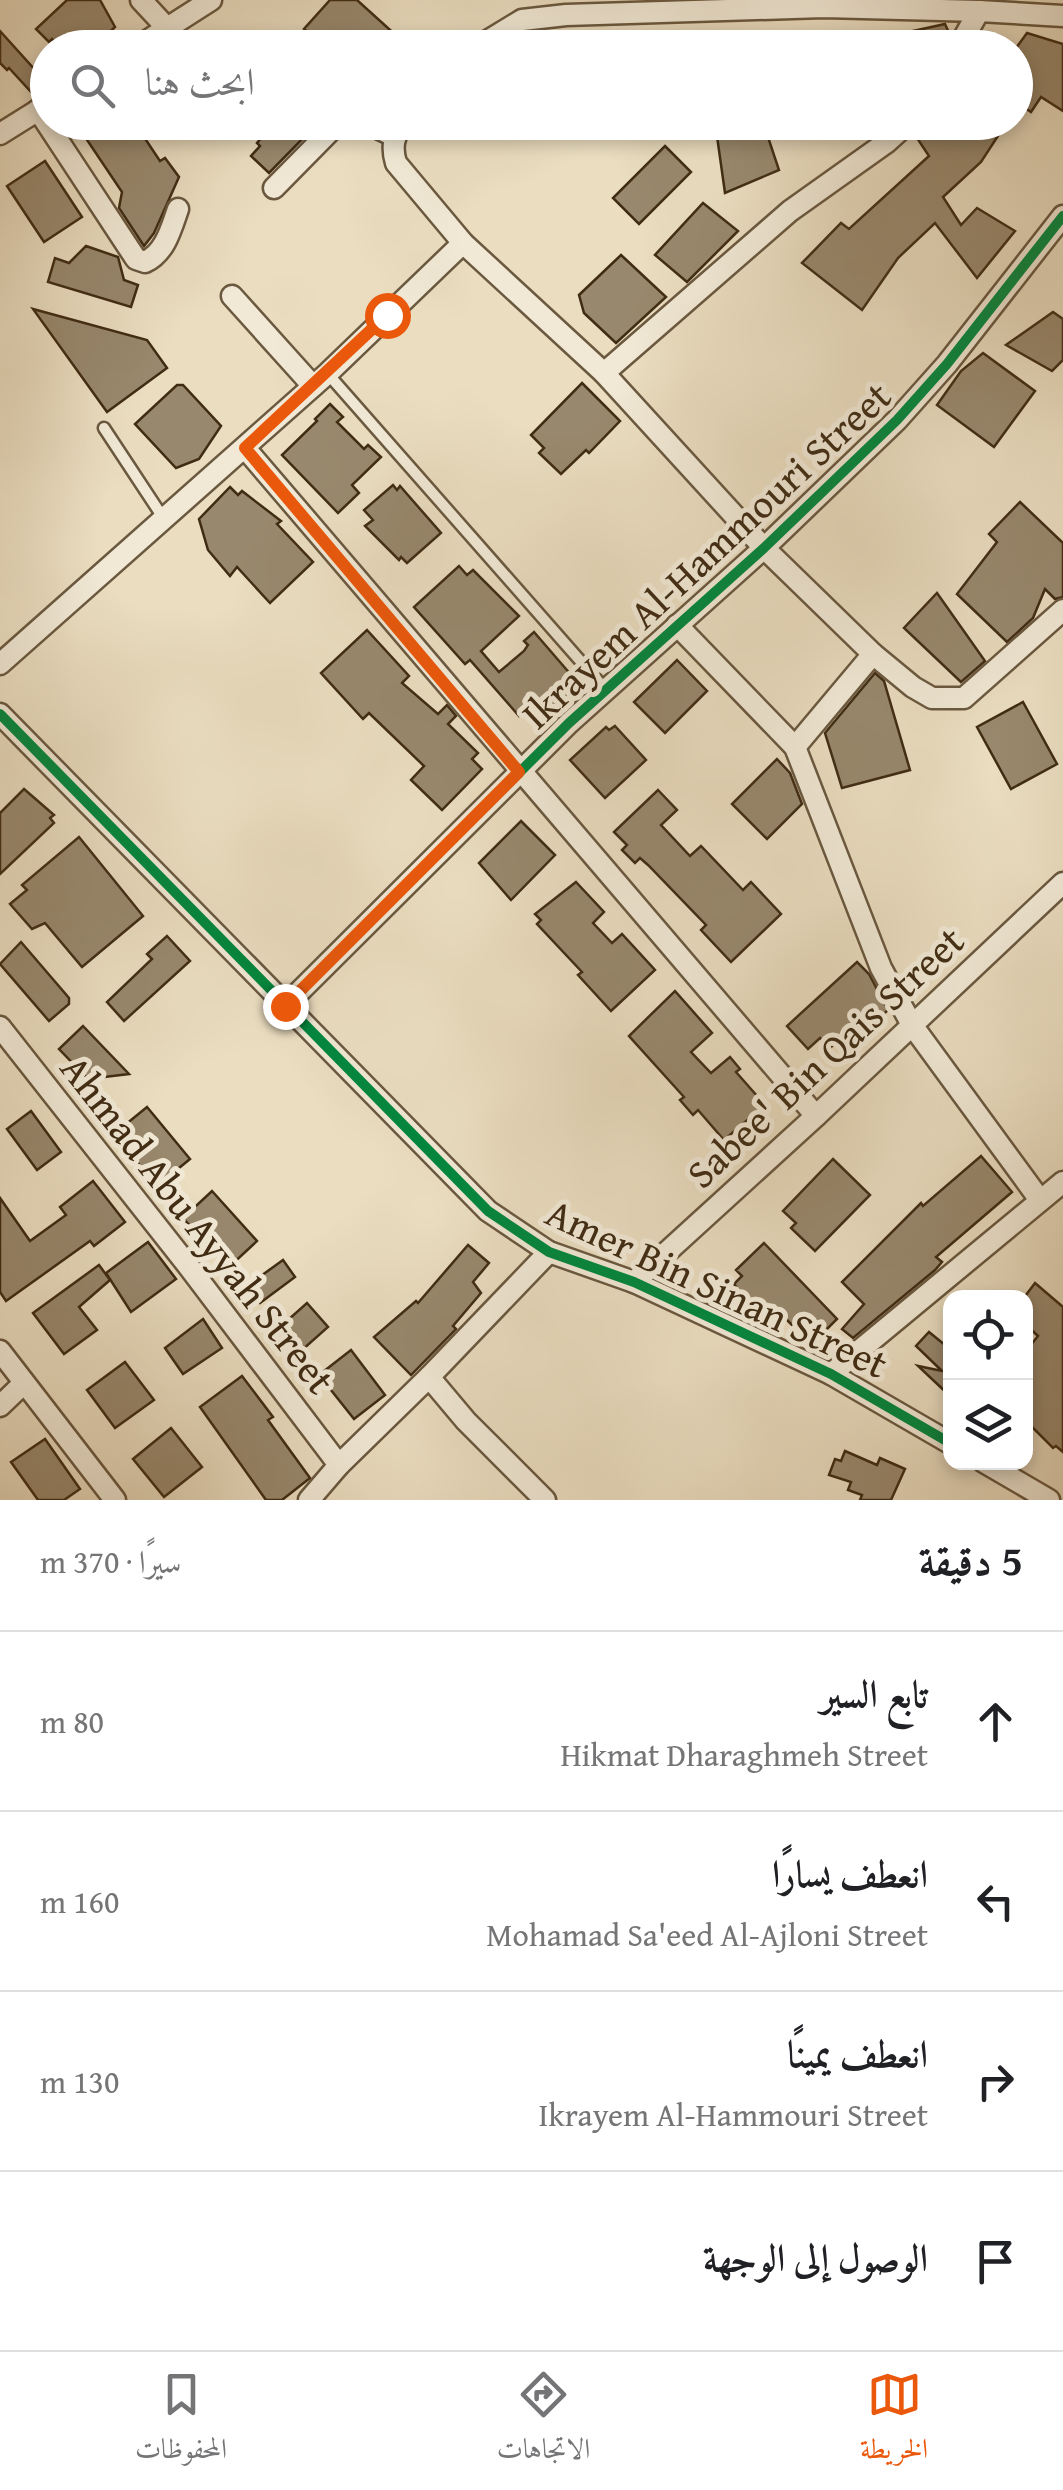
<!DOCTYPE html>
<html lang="ar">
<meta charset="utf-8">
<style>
body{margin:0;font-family:"Gentium Book Plus",Amiri,serif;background:#f6f6f6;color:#202124;direction:rtl}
.controls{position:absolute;right:30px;bottom:30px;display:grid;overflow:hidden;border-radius:20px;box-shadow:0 5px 15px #0003}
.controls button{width:90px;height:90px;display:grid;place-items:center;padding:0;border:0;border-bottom:2px solid #e0e0e0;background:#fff;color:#202124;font:50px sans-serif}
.stop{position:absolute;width:30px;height:30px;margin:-22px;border:8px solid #ea580c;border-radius:50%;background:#fff}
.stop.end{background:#ea580c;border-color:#fff;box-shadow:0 2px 10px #0008}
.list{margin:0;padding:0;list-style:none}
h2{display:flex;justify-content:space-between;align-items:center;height:130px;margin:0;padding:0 40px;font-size:42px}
h2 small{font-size:32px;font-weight:400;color:#757577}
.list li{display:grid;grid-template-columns:65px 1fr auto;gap:30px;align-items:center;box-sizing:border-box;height:180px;padding:0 40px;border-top:2px solid #e0e0e0}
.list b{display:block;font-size:38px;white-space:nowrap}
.list p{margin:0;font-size:32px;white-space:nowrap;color:#757577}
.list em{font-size:32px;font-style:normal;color:#757577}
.icon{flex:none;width:55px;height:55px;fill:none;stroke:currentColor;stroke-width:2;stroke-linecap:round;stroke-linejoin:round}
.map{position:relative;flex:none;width:1063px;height:1500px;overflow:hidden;direction:ltr}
.search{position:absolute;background:#fff;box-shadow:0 5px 15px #0003;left:30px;right:30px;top:30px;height:110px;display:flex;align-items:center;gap:25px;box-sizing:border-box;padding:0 35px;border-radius:55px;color:#757577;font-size:38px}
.sheet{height:850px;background:#fff}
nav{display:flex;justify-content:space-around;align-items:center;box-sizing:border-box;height:140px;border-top:2px solid #e0e0e0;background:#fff;font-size:28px;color:#757577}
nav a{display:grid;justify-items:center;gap:5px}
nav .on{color:#ea580c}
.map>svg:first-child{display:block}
</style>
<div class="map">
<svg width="1063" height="1500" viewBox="0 0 1063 1500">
<rect width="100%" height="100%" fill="#eaddc0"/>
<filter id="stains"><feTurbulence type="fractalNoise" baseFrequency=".002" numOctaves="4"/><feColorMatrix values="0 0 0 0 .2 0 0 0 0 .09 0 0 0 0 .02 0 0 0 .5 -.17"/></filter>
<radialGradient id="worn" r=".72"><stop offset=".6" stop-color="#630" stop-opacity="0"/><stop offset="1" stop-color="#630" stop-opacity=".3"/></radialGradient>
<g fill="#98886d" stroke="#402c14" stroke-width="2.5">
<path d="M 67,0 L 100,0 L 115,27 L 93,48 L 60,48 L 52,39 L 49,42 L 36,29 Z"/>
<path d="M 330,0 L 357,0 L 410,48 L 325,48 L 304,29 Z"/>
<path d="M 945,24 L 950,35 L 944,48 L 864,48 L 863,42 Z"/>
<path d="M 0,31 L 45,81 L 32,93 L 9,68 L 7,70 L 0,63 Z"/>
<path d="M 1027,33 L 1063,44 L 1063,111 L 1041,97 L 1031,112 L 1016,102 L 1016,48 Z"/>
<path d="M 75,122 L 134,122 L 160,161 L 165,158 L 179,177 L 154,233 L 144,246 L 119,208 L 122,192 Z"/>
<path d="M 275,122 L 319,122 L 269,173 L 251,156 L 260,146 L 257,143 Z"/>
<path d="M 715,122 L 763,122 L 779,170 L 725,193 Z"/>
<path d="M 946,122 L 1007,122 L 981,162 L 943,197 L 961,225 L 977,208 L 1015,231 L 977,278 L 935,223 L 898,258 L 862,310 L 802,263 L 841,223 L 849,229 L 929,156 L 915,135 L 922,123 L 943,126 Z"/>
<path d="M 665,146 L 691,172 L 639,224 L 613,198 Z"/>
<path d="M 45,161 L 82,217 L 44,242 L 7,186 Z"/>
<path d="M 703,203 L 738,231 L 687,282 L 655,255 Z"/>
<path d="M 86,246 L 118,257 L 124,280 L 138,285 L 131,307 L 48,282 L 55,258 L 69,263 Z"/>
<path d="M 621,255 L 666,297 L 616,343 L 584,313 L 579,295 Z"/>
<path d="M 33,309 L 147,340 L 167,368 L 107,412 Z"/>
<path d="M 1053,312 L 1063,319 L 1063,360 L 1052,371 L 1006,345 Z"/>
<path d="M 983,353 L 1035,391 L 994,447 L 937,405 L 961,371 Z"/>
<path d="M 582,383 L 620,421 L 589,453 L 586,450 L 561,474 L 539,453 L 544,448 L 531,435 Z"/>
<path d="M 177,385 L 183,385 L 221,426 L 199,459 L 176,468 L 135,424 Z"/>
<path d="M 330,404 L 343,417 L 337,422 L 364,449 L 368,445 L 381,457 L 352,485 L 359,493 L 338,513 L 282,455 L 317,421 L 315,419 Z"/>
<path d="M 393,485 L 397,490 L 400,486 L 441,533 L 407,563 L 401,557 L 399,560 L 365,526 L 373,520 L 364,510 Z"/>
<path d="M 230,487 L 238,495 L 242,491 L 281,521 L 277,524 L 313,562 L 270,603 L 237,567 L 230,576 L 208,550 L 199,519 Z"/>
<path d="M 1020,502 L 1063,543 L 1063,597 L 1055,599 L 1045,589 L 1033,618 L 1007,642 L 957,594 L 997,542 L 989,534 Z"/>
<path d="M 459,566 L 467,575 L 473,570 L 519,616 L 481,651 L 499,672 L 524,651 L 528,645 L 524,641 L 534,632 L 579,684 L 551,708 L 545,701 L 531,714 L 527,709 L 519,716 L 470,660 L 465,664 L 414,607 Z"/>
<path d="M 937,593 L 985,661 L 961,682 L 904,628 Z"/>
<path d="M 367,630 L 409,676 L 402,683 L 438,714 L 447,705 L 456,716 L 448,724 L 478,753 L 472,759 L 482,769 L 442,810 L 411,780 L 424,766 L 369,713 L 363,719 L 321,673 Z"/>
<path d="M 677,660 L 707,691 L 665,733 L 634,702 Z"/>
<path d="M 875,673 L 884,681 L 910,770 L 842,788 L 825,733 Z"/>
<path d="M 1023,702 L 1057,764 L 1011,789 L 977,727 Z"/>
<path d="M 615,726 L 646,760 L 605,798 L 570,760 L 606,727 L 609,730 Z"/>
<path d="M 777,759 L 790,773 L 802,804 L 767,839 L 732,804 Z"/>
<path d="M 24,789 L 54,815 L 50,818 L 54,823 L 0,874 L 0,813 Z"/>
<path d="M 658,790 L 677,810 L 661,825 L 690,856 L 701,846 L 743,890 L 751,882 L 781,914 L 731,962 L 701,930 L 706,925 L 648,865 L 640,858 L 635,863 L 622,850 L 627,845 L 614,832 Z"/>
<path d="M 521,821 L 555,855 L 511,900 L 479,863 Z"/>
<path d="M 79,837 L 143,916 L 82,967 L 45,923 L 32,929 L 10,904 L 27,890 L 22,885 Z"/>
<path d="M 576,882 L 604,912 L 593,923 L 612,943 L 622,934 L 655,970 L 611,1011 L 578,975 L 582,972 L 537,924 L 541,920 L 535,914 Z"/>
<path d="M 167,936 L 190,961 L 124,1021 L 107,1002 L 152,959 L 147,954 Z"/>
<path d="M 21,942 L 69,998 L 69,1004 L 49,1021 L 0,964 Z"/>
<path d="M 857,962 L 869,974 L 888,1010 L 851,1044 L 843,1036 L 830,1048 L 820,1038 L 808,1049 L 787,1026 Z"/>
<path d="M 675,991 L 712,1033 L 691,1052 L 711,1073 L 730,1057 L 740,1069 L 736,1072 L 765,1105 L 724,1140 L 698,1110 L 693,1115 L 680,1100 L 684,1097 L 629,1036 Z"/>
<path d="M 83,1026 L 129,1074 L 88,1079 L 59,1049 Z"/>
<path d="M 147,1107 L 190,1159 L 157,1186 L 114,1134 Z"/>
<path d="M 31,1111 L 61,1152 L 37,1170 L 7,1129 Z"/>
<path d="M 981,1156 L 1012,1192 L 936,1257 L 942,1262 L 935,1270 L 853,1338 L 842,1329 L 864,1304 L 842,1282 L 921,1203 L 923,1206 Z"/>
<path d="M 833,1159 L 870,1195 L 815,1251 L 791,1228 L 796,1223 L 783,1211 Z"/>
<path d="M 93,1181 L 125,1222 L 94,1246 L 90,1241 L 6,1301 L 0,1292 L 0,1198 L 30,1241 L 66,1215 L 60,1207 Z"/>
<path d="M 212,1191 L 257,1241 L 228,1268 L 183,1218 Z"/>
<path d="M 148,1242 L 176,1279 L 131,1312 L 106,1273 Z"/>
<path d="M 764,1243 L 837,1319 L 823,1333 L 811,1322 L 804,1328 L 798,1322 L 793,1326 L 782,1315 L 777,1319 L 762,1303 L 758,1308 L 751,1299 L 746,1304 L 736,1294 L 740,1291 L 734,1284 L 742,1276 L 736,1270 Z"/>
<path d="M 468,1245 L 489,1263 L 473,1282 L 481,1293 L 453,1326 L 456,1329 L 411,1375 L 374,1337 L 416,1301 L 418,1303 Z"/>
<path d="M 283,1260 L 295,1277 L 260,1303 L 247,1286 Z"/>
<path d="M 99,1265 L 110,1280 L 79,1307 L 97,1330 L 64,1354 L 33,1313 Z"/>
<path d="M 1035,1283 L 1063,1307 L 1063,1452 L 1056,1446 L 1053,1448 L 1026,1421 L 1026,1351 L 1038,1336 L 1026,1325 L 1026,1295 Z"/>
<path d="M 307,1303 L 328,1327 L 301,1351 L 280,1327 Z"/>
<path d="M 203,1319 L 222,1348 L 183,1374 L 165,1348 Z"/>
<path d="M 929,1332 L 950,1349 L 950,1396 L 918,1366 L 942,1371 L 916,1346 Z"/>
<path d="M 351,1350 L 385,1395 L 354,1419 L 319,1375 Z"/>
<path d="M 125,1362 L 154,1400 L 115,1428 L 87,1390 Z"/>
<path d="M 242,1376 L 273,1417 L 268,1420 L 310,1478 L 282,1500 L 266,1500 L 200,1407 Z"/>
<path d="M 171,1428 L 202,1467 L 164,1497 L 133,1459 Z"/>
<path d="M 45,1439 L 80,1489 L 64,1500 L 38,1500 L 11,1462 Z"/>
<path d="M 845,1451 L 877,1465 L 880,1458 L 905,1469 L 891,1500 L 860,1500 L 862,1495 L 848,1490 L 851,1482 L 829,1475 L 835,1459 L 841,1461 Z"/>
</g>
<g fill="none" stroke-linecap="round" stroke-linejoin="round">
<g stroke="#6a583f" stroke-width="15">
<g id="lane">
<path d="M 328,374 L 605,689"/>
<path d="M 104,428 L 164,519"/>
</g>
</g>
<g stroke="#6a583f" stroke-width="25">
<g id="street">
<path d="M 141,0 L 167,28"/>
<path d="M 136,48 L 211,0"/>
<path d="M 476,48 L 522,20 L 566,15 L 824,7 L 979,11 L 1063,16"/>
<path d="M 958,48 L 979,11"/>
<path d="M 38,110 L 136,259 L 145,262 C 165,253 171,229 178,209"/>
<path d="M 365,122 L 394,136"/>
<path d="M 403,122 C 394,137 391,146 396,163 L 463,243 L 604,373 L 764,548 L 873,654 L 913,687 L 932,698 L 964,698 L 1063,610"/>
<path d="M 0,134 L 48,104"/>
<path d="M 274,188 L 339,122"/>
<path d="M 232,296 L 313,386"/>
<path d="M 604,373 L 790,211 L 887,142 L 909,122"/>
<path d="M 245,448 L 816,1116"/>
<path d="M 677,625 L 795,747 L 881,968 L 912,1025 L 1040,1200"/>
<path d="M 0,664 L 328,373 L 463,243"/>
<path d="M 0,714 L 488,1211 L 549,1252 L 634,1282 L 831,1374 L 950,1443"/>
<path d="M 795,747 L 873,654"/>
<path d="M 285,1006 L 569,723 L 764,548 L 897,420 L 947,364 L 1063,216"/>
<path d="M 0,1027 L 189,1267 L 339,1465"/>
<path d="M 634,1282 L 816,1116 L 1063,883"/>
<path d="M 0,1351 L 115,1500"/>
<path d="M 831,1374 L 1063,1182"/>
<path d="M 429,1377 L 466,1421 L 545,1500"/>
<path d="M 0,1406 L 24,1383"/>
<path d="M 984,1462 L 1049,1500"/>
<path d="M 309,1500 L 339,1465 L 429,1377 L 549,1252"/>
</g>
</g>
<use href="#lane" stroke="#f1e9d6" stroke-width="10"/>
<use href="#street" stroke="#f1e9d6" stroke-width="20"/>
<g stroke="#f1e9d6" stroke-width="16">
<g id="cycleway">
<path d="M 0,714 L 488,1211 L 549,1252 L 634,1282 L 831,1374 L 950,1443"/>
<path d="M 285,1006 L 569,723 L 764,548 L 897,420 L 947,364 L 1063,216"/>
</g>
</g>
<use href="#cycleway" stroke="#00873e" stroke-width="10"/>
</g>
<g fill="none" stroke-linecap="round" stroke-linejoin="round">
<path stroke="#ea580c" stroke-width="12" d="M 285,1006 L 519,772 L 245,448 L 387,315"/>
</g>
<g text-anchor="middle" stroke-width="10" stroke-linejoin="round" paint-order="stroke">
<g font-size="40" fill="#402c14" stroke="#f1e9d6">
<text transform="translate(706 555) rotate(-43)" y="14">Ikrayem Al-Hammouri Street</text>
<text transform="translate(825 1057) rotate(-43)" y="14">Sabee' Bin Qais Street</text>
<text transform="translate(198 1224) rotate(52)" y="14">Ahmad Abu Ayyah Street</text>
<text transform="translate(717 1288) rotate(25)" y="14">Amer Bin Sinan Street</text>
</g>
</g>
<rect width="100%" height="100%" filter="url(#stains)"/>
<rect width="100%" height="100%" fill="url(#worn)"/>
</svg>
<div class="controls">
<button><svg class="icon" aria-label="locate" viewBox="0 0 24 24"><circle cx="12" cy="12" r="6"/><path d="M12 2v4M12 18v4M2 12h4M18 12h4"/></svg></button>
<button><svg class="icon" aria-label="layers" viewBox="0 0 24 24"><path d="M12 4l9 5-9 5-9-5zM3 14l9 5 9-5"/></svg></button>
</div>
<div class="stop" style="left:387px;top:315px"></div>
<div class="stop end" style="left:285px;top:1006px"></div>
<div class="search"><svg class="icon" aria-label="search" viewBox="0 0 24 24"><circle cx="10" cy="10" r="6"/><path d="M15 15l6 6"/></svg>ابحث هنا</div>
</div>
<section class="sheet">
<h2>5 دقيقة<small>سيرًا · 370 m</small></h2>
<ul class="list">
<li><svg class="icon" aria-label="ahead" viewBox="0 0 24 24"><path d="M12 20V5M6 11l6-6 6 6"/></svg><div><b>تابع السير</b><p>Hikmat Dharaghmeh Street</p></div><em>80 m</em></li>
<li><svg class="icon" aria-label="left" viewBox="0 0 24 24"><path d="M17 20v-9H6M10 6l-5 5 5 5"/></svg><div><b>انعطف يسارًا</b><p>Mohamad Sa'eed Al-Ajloni Street</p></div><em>160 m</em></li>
<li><svg class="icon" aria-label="right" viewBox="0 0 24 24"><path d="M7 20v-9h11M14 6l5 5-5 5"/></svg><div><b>انعطف يمينًا</b><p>Ikrayem Al-Hammouri Street</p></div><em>130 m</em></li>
<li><svg class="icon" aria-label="arrive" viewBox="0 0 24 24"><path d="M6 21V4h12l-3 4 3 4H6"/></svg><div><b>الوصول إلى الوجهة</b></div></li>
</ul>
</section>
<nav>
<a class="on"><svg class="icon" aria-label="map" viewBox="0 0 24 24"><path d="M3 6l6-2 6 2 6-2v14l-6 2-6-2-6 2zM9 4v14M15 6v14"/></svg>الخريطة</a>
<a><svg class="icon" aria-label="directions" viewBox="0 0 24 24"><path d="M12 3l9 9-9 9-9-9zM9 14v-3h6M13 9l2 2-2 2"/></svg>الاتجاهات</a>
<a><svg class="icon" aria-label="saved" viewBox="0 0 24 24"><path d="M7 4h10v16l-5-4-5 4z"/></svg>المحفوظات</a>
</nav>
